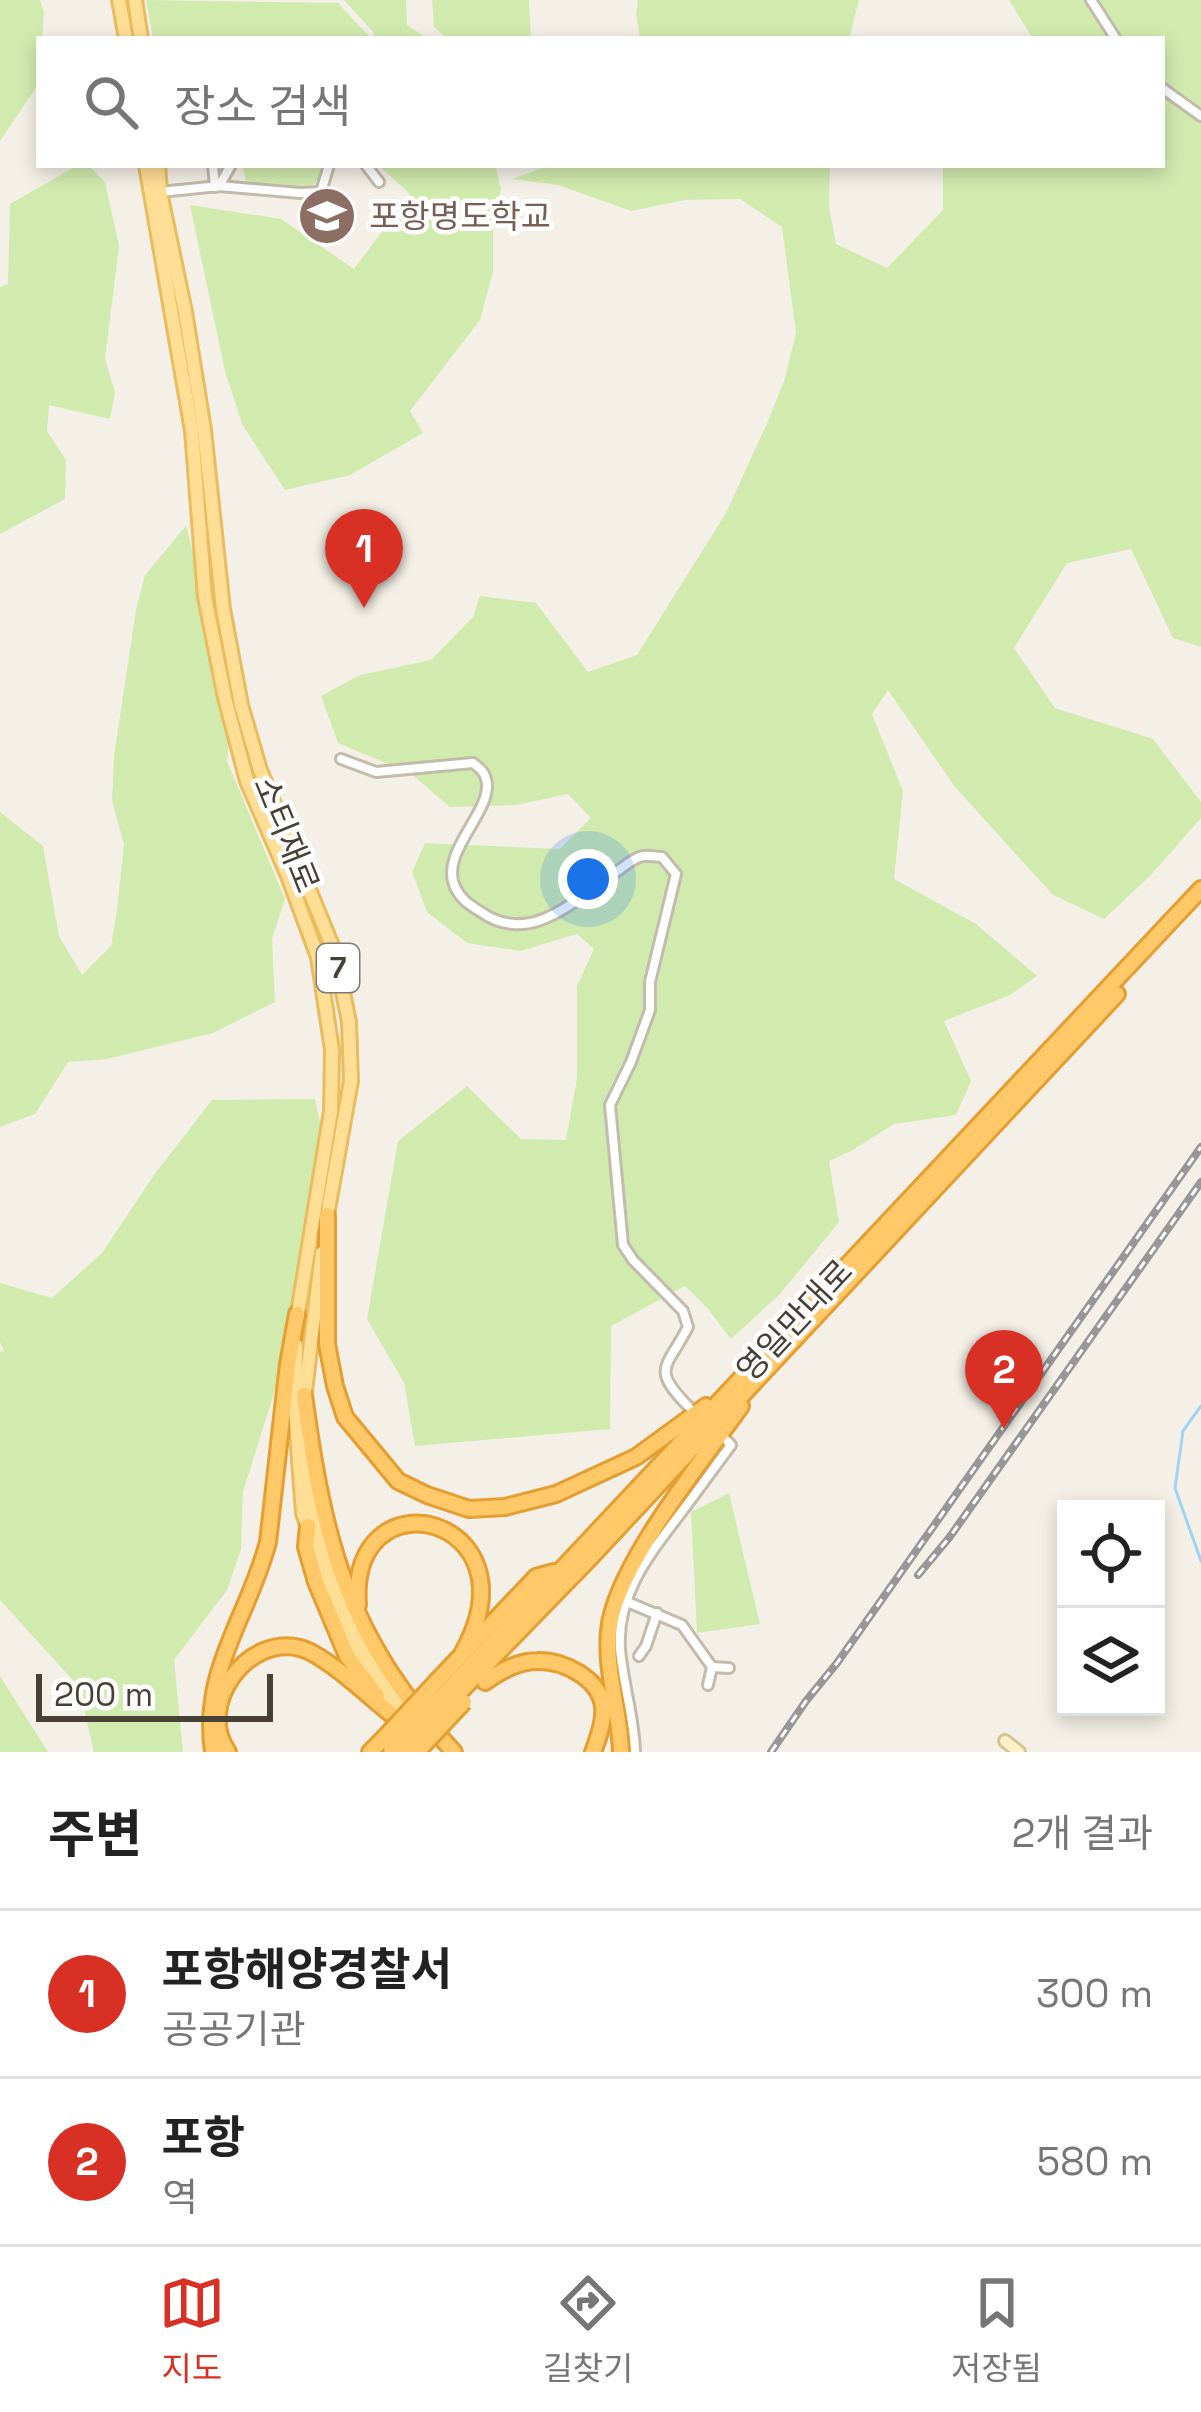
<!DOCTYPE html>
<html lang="ko">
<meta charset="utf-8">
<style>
body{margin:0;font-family:"Space Grotesk","Noto Sans KR",sans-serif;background:#f6f6f6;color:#222}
.controls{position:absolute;right:36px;bottom:36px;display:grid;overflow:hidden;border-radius:0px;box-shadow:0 6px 18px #0003}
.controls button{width:108px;height:108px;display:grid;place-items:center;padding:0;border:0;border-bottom:3px solid #e0e0e0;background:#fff;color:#222;font:60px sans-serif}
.scale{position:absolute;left:36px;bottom:30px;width:237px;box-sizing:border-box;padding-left:12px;border:6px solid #484036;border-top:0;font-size:33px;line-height:42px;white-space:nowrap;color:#484036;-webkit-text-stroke:9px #fff;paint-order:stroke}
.you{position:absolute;left:588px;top:879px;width:42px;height:42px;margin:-30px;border:9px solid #fff;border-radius:50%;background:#1a73e8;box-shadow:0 0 0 18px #1a73e833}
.badge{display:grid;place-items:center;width:78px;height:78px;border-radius:50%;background:#d93025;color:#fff;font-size:39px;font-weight:700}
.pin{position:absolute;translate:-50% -99px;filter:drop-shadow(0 3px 6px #0008)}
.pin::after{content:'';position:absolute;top:63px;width:42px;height:36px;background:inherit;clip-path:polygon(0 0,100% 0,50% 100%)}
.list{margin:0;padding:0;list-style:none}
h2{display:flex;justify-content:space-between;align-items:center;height:156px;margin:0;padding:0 48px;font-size:51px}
h2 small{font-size:39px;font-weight:400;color:#767676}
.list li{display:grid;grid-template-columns:78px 1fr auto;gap:36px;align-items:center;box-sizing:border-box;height:168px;padding:0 48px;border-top:3px solid #e0e0e0}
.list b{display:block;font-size:45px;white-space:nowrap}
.list p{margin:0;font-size:39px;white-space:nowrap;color:#767676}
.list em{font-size:39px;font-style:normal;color:#767676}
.icon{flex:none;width:66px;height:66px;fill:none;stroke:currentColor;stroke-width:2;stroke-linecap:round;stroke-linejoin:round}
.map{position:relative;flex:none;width:1201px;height:1752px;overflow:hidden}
.search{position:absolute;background:#fff;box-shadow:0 6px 18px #0003;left:36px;right:36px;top:36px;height:132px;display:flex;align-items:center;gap:30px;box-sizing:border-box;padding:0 42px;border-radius:0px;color:#767676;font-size:45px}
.sheet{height:492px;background:#fff}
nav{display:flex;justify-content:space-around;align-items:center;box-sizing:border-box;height:168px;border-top:3px solid #e0e0e0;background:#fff;font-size:33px;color:#767676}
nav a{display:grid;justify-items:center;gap:6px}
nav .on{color:#d93025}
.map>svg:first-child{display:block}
</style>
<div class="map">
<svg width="1201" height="1752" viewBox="0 0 1201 1752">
<rect width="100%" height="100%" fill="#f4f0e7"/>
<g fill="#d1ebae">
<path d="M 0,0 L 40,0 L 44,13 L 42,39 L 39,39 L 39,83 L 0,141 Z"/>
<path d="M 146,0 L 338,3 L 370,37 L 370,39 L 153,39 Z"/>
<path d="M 344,0 L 406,0 L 407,25 L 428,39 L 373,39 L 374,33 Z"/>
<path d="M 432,0 L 529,0 L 531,39 L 448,39 L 434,27 Z"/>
<path d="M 638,0 L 859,0 L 849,39 L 640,39 L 636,14 Z"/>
<path d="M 1009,0 L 1201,0 L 1201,647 L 1173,638 L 1131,549 L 1067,563 L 1014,648 L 1055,708 L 1153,739 L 1201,802 L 1201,818 L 1150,876 L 1104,919 L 1053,895 L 955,787 L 888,690 L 872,714 L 903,791 L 894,879 L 976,924 L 1037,976 L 1010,995 L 944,1021 L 971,1081 L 956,1115 L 894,1124 L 851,1151 L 829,1161 L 839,1222 L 780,1294 L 731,1339 L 708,1309 L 685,1286 L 611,1326 L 610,1429 L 415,1446 L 404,1383 L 367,1319 L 398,1141 L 467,1086 L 521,1139 L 566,1140 L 577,1078 L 577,986 L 594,949 L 577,934 L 520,951 L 467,943 L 427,912 L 412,872 L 425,843 L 560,849 L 591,818 L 568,794 L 516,805 L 450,807 L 410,773 L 338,743 L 321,696 L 360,675 L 431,660 L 473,617 L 480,596 L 536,603 L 588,672 L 637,655 L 726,513 L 768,421 L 784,381 L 796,333 L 782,227 L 740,199 L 685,200 L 631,211 L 558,185 L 512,179 L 550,165 L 830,165 L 829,206 L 836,244 L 887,268 L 943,210 L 943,165 L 1162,165 L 1162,39 L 1033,39 Z"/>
<path d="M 78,165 L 88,165 L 105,182 L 119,246 L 105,359 L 115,392 L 110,419 L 49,405 L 47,431 L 66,460 L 65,499 L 0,534 L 0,287 L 8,284 L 10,204 Z"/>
<path d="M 242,165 L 327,165 L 323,180 L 308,187 L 254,185 L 246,181 Z"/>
<path d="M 378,165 L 495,165 L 501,189 L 493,226 L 493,272 L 480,320 L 410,411 L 423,433 L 350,475 L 285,490 L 242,424 L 225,371 L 190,205 L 281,219 L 354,269 L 410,194 Z"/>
<path d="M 186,526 L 233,706 L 227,761 L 285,899 L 272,939 L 275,1002 L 213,1033 L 107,1059 L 68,1062 L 35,1114 L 0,1127 L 0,812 L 43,846 L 59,936 L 82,975 L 111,946 L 117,910 L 124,844 L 112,801 L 114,756 L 136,610 L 145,575 Z"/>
<path d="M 315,1099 L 323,1136 L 290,1342 L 243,1492 L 241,1549 L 227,1590 L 174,1660 L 183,1752 L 94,1752 L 79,1687 L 0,1600 L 0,1352 L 4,1351 L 0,1342 L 0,1283 L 52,1298 L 102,1253 L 154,1175 L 212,1100 Z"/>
<path d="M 729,1493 L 760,1624 L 697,1633 L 691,1512 Z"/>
<path d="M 0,1676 L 48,1752 L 0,1752 Z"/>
</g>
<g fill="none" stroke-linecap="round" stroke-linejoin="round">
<path stroke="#a1d4f4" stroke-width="3" d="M 1201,1406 L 1183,1431 L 1175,1488 L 1201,1561"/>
<g stroke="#c3bbac" stroke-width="14">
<g id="street">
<path d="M 1091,0 L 1116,39"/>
<path d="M 1162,88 L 1201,116"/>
<path d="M 213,165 L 215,187"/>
<path d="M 366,165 L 379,182"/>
<path d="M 219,186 L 231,165"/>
<path d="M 160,192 L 219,186 L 300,193 L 321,192 L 329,165"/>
<path d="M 341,759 L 376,772 L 473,763 C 477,766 484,772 485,776 C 499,807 438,850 455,887 C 461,900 470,905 481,912 C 532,948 579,896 619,870 C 626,865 635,857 643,856 C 649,855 655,857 662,857 L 676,874 L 650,982 L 650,1010 L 631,1062 L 610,1105 L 623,1245 L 633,1260 L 683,1311 L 688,1327 C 667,1368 650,1368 689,1407"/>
<path d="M 625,1601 L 682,1625 L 712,1667 L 708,1685"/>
<path d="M 639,1656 L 646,1646 L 657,1613"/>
<path d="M 712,1667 L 729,1668"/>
<path d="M 635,1752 C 634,1716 623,1684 620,1649 C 616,1591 654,1549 686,1506 C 701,1486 716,1465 731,1445 L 723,1437"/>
</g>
</g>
<g stroke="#d7c495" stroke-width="16">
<path id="secondary" d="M 1005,1741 L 1019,1752"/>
</g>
<g stroke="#e9bc60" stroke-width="18">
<g id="primary">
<path d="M 119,0 L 126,39"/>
<path d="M 135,0 L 141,39"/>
<path d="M 146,165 L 192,431 L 205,597 L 225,698 L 247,781 L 288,876 L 318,957 L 332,1050 L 331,1111 L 297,1319"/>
<path d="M 158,165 L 160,192 L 185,312 L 204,430 L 223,609 L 241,705 L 260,770 L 335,953 L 349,1022 L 351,1081 L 326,1221"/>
<path d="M 296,1345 L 295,1408 L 303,1513 L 338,1616 L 355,1648 L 407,1724"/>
<path d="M 304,1399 L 322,1253"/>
<path d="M 304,1432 C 309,1529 349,1642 414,1716"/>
</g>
</g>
<g stroke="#e59e31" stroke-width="20">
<g id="highway">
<path d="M 327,1215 L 327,1344 L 335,1386 L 345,1417 L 398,1481 L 427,1495 L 469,1509 L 505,1507 L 556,1494 L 636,1457 L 706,1406"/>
<path d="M 304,1395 C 324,1544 348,1640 454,1752"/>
<path d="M 308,1526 L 306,1547 L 316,1582 L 347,1656 L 377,1696"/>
<path d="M 358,1605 C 348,1470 539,1515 463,1652"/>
<path d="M 437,1681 L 536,1577 L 554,1572"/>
<path d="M 485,1682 C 499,1672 519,1661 537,1661 C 563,1660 599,1678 603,1706 C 605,1720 598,1739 593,1752"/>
<path d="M 449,1689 L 1201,889"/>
<path d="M 454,1698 L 590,1558 L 1117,994"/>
<path d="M 213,1752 C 201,1670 248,1618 268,1542 L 288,1364 L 297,1314"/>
<path d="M 228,1752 C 195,1706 247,1634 300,1648 C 326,1655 368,1696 391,1714"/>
<path d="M 370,1752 L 383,1739"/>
<path d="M 621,1752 C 620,1712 605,1671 609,1631 C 614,1568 703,1460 741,1406"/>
</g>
</g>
<use href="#street" stroke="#fff" stroke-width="8"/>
<use href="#secondary" stroke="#fff0c7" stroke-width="10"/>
<use href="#primary" stroke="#ffde96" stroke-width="12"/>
<use href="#highway" stroke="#ffc868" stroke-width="14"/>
<g stroke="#979797" stroke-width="8">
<g id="rail">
<path d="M 918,1575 L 949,1538 L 1201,1182"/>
<path d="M 771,1752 L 806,1701 L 837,1663 L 1201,1147"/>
</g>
</g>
<use href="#rail" stroke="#fff" stroke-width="3" stroke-dasharray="9" stroke-linecap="butt"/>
<g stroke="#e59e31" stroke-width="20" stroke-linecap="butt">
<g id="highway-bridge">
<path d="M 383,1739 L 437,1681"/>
<path d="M 391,1748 L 449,1689"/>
<path d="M 404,1752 L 454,1698"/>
<path d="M 417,1752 L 464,1702"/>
</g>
</g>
<use href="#highway-bridge" stroke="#ffc868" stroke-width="14"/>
</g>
<defs>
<g id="school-disc" transform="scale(3)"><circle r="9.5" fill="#8d6e63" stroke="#fff"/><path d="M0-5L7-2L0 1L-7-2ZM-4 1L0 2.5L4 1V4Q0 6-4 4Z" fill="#fff"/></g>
</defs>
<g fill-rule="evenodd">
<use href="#school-disc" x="327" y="216"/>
</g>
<g text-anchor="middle" stroke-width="9" stroke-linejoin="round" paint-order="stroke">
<rect fill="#fff" stroke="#7f7972" stroke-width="3" x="317" y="944" width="42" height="48" rx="9"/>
<g font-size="30" font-weight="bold" fill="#484036">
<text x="338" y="978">7</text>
</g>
<g font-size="33" fill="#785e54" stroke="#fff" text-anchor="start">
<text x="369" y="228">포항명도학교</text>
</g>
<g font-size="33" fill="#484036" stroke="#fff">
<text transform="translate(287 834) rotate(68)" y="12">소티재로</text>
<text transform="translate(794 1320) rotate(-47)" y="12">영일만대로</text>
</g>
</g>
</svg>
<div class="controls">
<button><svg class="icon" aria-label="locate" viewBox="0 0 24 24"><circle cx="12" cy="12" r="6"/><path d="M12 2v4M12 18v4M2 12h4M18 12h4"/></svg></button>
<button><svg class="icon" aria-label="layers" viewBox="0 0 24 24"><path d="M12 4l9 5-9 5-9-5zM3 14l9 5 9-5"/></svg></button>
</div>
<div class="scale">200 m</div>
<div class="you"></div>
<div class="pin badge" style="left:364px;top:608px">1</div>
<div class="pin badge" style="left:1004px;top:1429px">2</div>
<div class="search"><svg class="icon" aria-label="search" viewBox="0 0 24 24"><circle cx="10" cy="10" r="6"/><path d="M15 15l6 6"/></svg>장소 검색</div>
</div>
<section class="sheet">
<h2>주변<small>2개 결과</small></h2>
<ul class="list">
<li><span class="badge">1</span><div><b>포항해양경찰서</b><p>공공기관</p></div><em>300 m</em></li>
<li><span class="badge">2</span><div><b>포항</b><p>역</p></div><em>580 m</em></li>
</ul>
</section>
<nav>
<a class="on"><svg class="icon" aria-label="map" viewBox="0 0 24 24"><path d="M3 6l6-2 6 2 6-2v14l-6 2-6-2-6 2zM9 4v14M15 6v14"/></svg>지도</a>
<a><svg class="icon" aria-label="directions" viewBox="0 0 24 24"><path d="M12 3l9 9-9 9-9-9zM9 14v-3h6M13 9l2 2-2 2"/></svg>길찾기</a>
<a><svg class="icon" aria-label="saved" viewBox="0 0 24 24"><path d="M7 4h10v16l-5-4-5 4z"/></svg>저장됨</a>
</nav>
